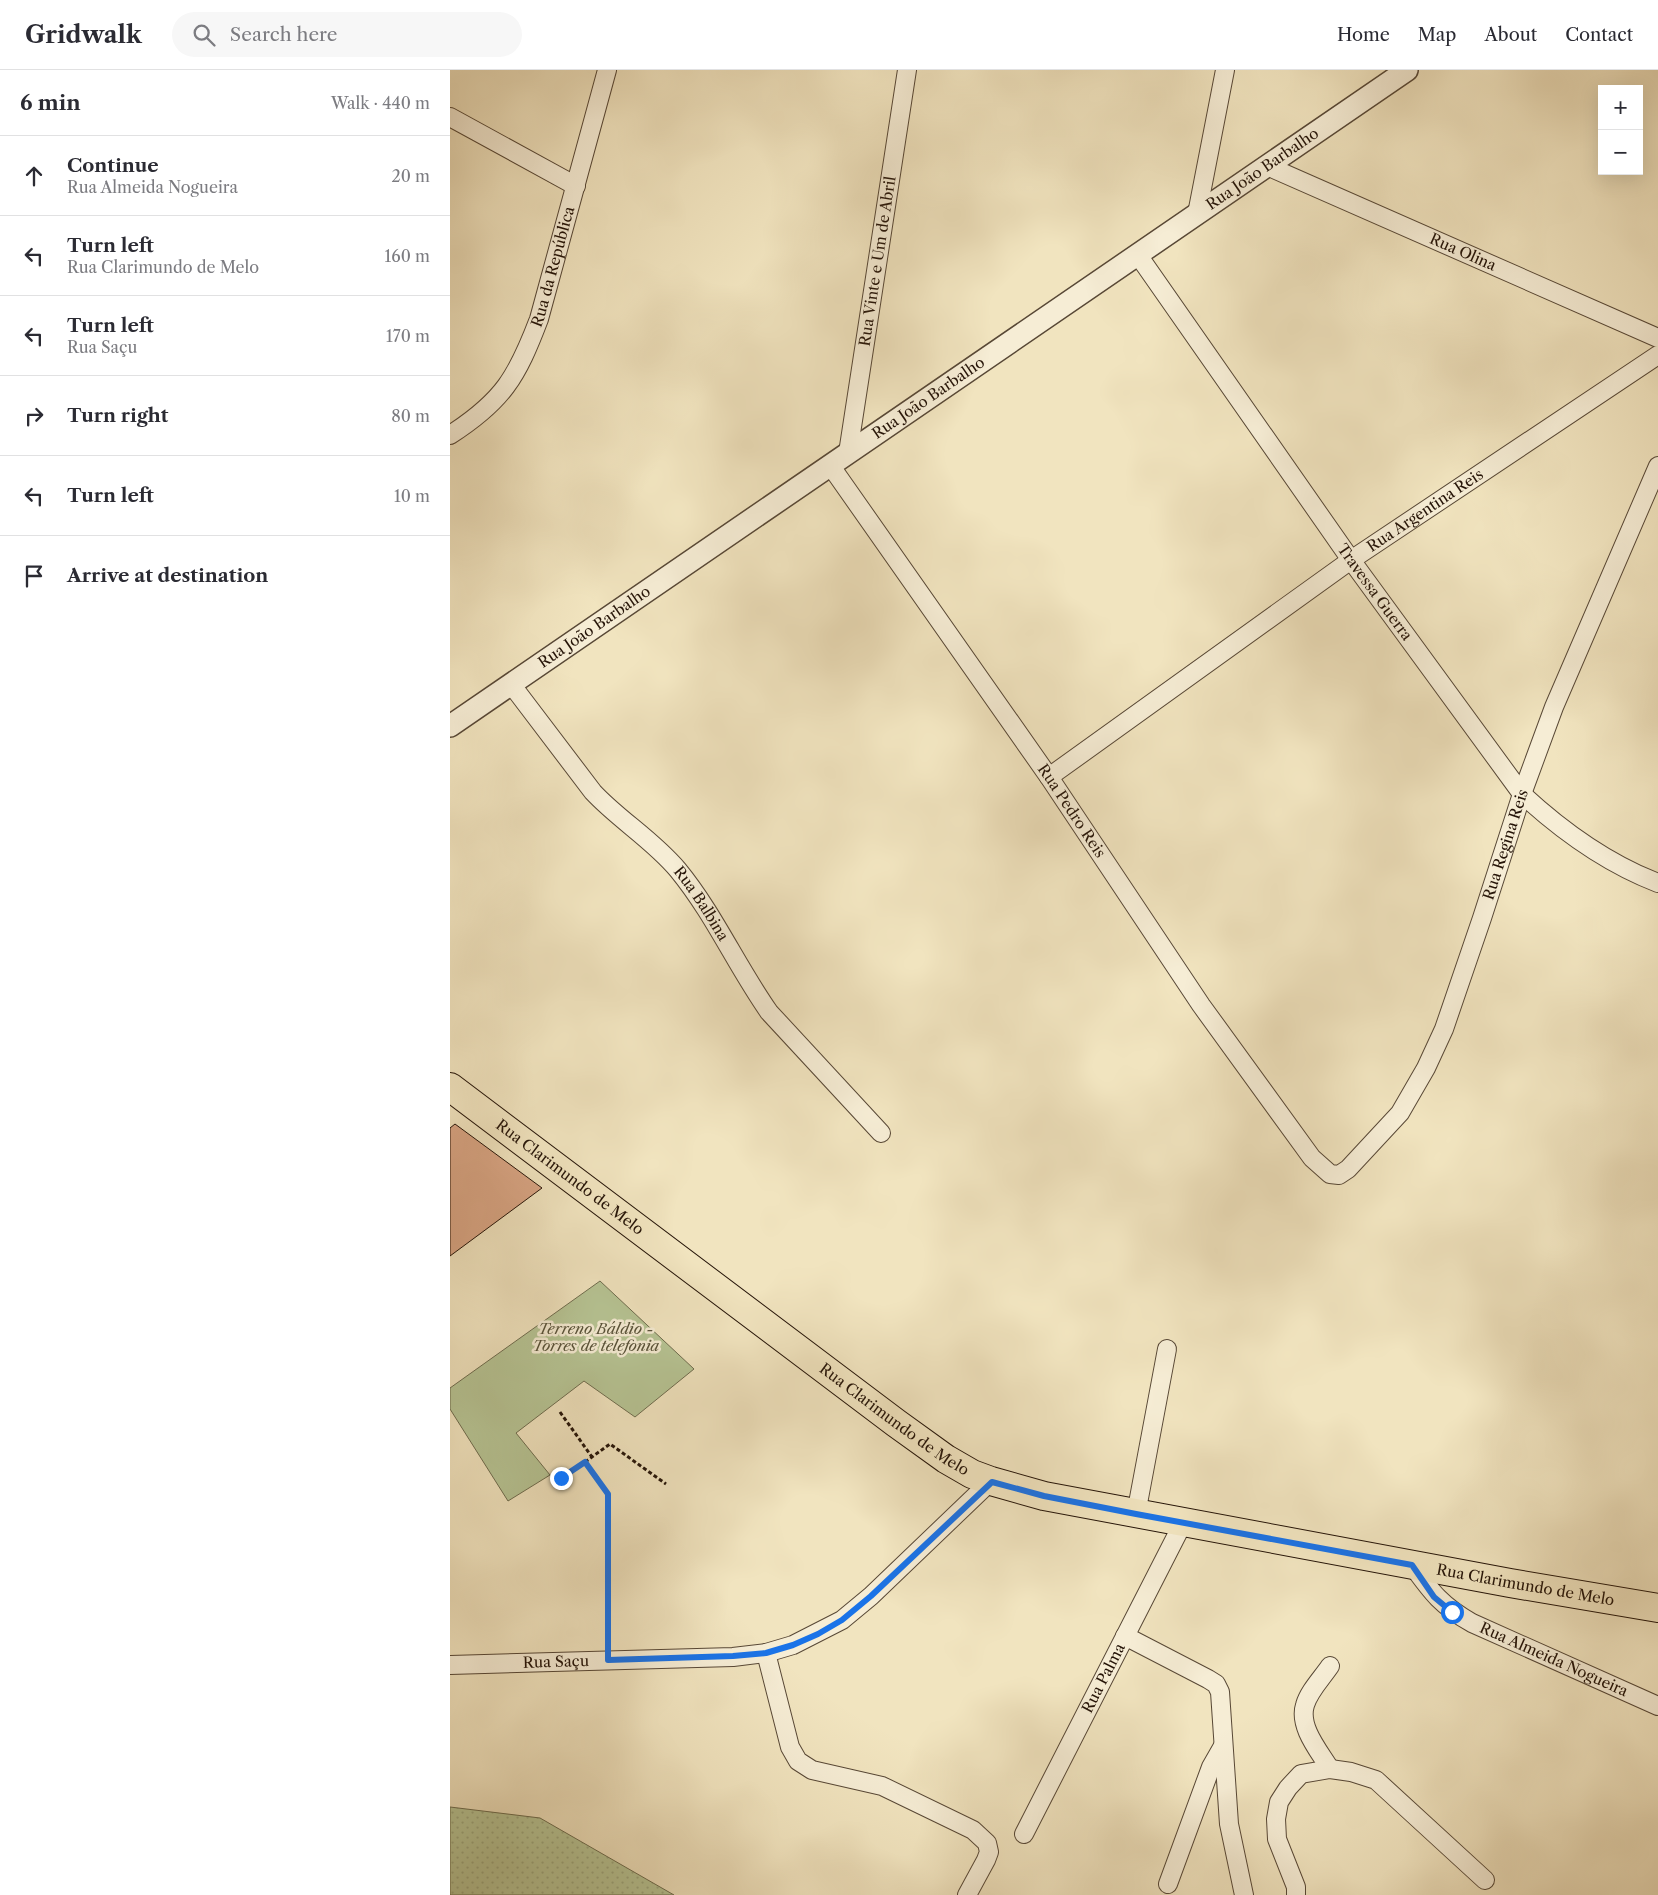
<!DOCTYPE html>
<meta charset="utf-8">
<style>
body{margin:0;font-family:"Libre Caslon Text",serif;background:#f7f7f7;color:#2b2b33}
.controls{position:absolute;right:15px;top:15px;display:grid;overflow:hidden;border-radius:0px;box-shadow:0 5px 20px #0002}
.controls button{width:45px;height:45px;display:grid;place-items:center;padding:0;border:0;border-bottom:1px solid #e1e1e2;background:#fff;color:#2b2b33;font:25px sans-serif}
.stop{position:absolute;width:15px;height:15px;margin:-11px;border:4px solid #1a73e8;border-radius:50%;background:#fff}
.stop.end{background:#1a73e8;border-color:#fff;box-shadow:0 1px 5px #0008}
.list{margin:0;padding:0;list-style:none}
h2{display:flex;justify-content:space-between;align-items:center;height:65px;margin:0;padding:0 20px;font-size:21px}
h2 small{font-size:16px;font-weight:400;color:#7c7c81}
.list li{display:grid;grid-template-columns:32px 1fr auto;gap:15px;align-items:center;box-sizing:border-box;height:80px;padding:0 20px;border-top:1px solid #e1e1e2}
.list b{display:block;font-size:19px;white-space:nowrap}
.list p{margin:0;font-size:16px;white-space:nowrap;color:#7c7c81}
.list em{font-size:16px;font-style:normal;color:#7c7c81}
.icon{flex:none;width:28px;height:28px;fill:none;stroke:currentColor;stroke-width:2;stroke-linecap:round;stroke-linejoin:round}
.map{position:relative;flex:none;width:1208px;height:1825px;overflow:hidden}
header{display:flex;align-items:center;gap:30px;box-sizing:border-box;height:70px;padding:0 25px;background:#fff;border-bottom:1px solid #e1e1e2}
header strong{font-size:24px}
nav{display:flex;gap:28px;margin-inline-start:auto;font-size:18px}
.search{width:350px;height:45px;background:#f7f7f7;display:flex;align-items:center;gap:12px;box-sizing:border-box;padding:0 18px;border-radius:28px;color:#7c7c81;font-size:19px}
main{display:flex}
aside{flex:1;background:#fff}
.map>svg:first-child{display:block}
</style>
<header>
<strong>Gridwalk</strong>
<div class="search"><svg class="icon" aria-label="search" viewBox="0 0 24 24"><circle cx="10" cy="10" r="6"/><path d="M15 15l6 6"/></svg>Search here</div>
<nav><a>Home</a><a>Map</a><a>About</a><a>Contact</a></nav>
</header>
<main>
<aside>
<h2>6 min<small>Walk · 440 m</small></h2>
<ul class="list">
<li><svg class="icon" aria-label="ahead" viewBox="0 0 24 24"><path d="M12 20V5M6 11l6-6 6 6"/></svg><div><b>Continue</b><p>Rua Almeida Nogueira</p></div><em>20 m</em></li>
<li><svg class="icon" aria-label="left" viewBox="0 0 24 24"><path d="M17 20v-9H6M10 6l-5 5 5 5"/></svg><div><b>Turn left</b><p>Rua Clarimundo de Melo</p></div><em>160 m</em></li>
<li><svg class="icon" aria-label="left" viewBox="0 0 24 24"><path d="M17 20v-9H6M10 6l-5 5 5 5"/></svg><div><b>Turn left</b><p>Rua Saçu</p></div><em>170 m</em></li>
<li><svg class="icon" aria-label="right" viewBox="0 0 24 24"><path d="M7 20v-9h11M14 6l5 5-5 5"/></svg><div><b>Turn right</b></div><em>80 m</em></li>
<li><svg class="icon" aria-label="left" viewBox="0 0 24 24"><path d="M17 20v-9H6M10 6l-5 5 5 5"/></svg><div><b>Turn left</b></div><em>10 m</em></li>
<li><svg class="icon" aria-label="arrive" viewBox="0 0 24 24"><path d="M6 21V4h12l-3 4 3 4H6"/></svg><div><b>Arrive at destination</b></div></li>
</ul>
</aside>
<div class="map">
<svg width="1208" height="1825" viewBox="0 0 1208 1825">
<defs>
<pattern id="grass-dots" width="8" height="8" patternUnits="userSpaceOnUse" patternTransform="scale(1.25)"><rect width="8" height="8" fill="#b7c595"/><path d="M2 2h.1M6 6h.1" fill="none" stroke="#9da87f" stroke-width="1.8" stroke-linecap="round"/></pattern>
</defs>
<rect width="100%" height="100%" fill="#f1e4bf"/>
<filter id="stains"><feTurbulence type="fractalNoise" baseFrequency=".004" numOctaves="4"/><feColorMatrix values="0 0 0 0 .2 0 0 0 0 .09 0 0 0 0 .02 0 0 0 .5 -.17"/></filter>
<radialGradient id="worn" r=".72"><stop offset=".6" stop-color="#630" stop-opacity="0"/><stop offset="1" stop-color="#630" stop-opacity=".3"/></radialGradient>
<path fill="url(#grass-dots)" stroke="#6e6c4e" d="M 0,1737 L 90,1748 L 224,1825 L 0,1825 Z"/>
<path fill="#b7c595" stroke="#6e6c4e" d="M 150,1211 L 244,1299 L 185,1347 L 134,1311 L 66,1363 L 100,1405 L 58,1431 L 0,1339 L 0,1318 Z"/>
<path fill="#d9a584" stroke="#251408" d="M 5,1054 L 92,1118 L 0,1186 L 0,1058 Z"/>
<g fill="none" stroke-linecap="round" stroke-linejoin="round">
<g stroke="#584836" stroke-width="20">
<g id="minor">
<path d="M 0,47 L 126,116"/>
<path id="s1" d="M 817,96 L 1208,268"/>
<path d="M 747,144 L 775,0"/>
<path id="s2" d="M 688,185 L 901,490 L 1072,724 C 1112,761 1156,793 1208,813"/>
<path id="s3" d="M 0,365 C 53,331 67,307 89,249 L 157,0"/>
<path id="s4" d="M 398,383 L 457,0"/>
<path id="s5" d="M 380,395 L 599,707 L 751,935 L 862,1088 L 880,1104 L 889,1105 L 898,1099 L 950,1043 L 976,998 L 994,959 L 1032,848 L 1072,724 L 1104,637 L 1208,396"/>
<path id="s6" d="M 61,614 L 143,722 C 169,750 203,770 228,800 C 264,844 286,895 319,942 L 431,1063"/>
<path id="s7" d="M 599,707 L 901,490 L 1208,285"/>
<path d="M 686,1444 L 717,1279"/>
<path id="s8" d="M 962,1495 C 982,1523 992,1536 1022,1553 L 1208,1636"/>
<path d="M 675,1566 L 758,1609 L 766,1614 L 770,1622 L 779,1754 L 794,1825"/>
<path d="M 316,1583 L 340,1677 L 348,1691 L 362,1700 L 432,1716 L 523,1760 L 537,1773 L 539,1782 L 536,1790 L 517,1825"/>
<path id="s9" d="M 0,1595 L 283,1587 L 316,1583 L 343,1575 L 392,1550 L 421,1526 L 541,1411"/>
<path d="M 880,1596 C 872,1608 859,1621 855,1635 C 848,1657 870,1682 880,1699"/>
<path id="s10" d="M 574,1764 L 733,1453"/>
<path d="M 718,1814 L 761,1697 L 773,1676"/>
<path d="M 846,1825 L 846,1817 L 827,1769 L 826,1749 L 829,1732 L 838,1718 L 851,1704 L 880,1699 L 901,1702 L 926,1710 L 1035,1810"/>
</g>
</g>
<g stroke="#584836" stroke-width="24">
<g id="tertiary">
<path id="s11" d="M 0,656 L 957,0"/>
</g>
</g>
<g stroke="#251408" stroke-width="30">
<g id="primary">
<path id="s12" d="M 0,1017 L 446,1353 L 496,1389 L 522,1404 L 541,1411 L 594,1426 L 1060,1513 L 1208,1538"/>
</g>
</g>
<g stroke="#251408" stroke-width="3" stroke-dasharray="4 2.5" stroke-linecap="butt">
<path d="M 110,1342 L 142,1387"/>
<path d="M 135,1392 L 160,1374 L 216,1414"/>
<path d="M 111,1408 L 135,1392 L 158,1424 L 158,1574"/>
</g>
<use href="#minor" stroke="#f6edd5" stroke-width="18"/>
<use href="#tertiary" stroke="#f6edd5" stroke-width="21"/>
<use href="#primary" stroke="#f1e4bf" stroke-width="28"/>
</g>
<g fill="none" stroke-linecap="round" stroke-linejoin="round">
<path stroke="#1a73e8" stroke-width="6" d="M 111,1408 L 135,1392 L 158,1424 L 158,1590 L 283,1586 L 316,1583 L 343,1575 L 368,1564 L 392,1550 L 421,1526 L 542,1412 L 594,1426 L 686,1444 L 962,1495 L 984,1527 L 1002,1542"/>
</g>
<g text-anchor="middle" stroke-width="5" stroke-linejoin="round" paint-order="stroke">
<g font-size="15" fill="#251408" stroke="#f6edd5">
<text dy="5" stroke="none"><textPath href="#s11" startOffset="985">Rua João Barbalho</textPath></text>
<text dy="5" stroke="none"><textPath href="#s1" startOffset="214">Rua Olina</textPath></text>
<text dy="5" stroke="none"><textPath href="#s4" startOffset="194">Rua Vinte e Um de Abril</textPath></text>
<text dy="5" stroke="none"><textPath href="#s3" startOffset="204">Rua da República</textPath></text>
<text dy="5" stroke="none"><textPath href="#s11" startOffset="580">Rua João Barbalho</textPath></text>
<text dy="5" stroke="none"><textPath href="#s7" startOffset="461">Rua Argentina Reis</textPath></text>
<text dy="5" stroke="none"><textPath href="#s2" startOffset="412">Travessa Guerra</textPath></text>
<text dy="5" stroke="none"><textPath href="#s11" startOffset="175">Rua João Barbalho</textPath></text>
<text dy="5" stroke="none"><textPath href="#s5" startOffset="422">Rua Pedro Reis</textPath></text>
<text dy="5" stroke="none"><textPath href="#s5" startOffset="1254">Rua Regina Reis</textPath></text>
<text dy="5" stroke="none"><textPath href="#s6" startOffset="292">Rua Balbina</textPath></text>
<text dy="5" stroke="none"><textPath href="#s12" startOffset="150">Rua Clarimundo de Melo</textPath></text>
<text dy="5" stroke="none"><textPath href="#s12" startOffset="555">Rua Clarimundo de Melo</textPath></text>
<text dy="5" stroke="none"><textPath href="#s12" startOffset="1215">Rua Clarimundo de Melo</textPath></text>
<text dy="5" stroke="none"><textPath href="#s8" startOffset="174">Rua Almeida Nogueira</textPath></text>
<text dy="5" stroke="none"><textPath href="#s9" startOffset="106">Rua Saçu</textPath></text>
<text dy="5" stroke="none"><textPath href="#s10" startOffset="175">Rua Palma</textPath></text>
</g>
<g font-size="15" font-style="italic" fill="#585239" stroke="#f6edd5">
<text x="146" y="1264">Terreno Báldio -<tspan x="146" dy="17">Torres de telefonia</tspan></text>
</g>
</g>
<rect width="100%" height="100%" filter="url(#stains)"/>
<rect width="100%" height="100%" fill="url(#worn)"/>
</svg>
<div class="controls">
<button>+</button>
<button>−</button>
</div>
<div class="stop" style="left:1002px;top:1542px"></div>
<div class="stop end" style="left:111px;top:1408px"></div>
</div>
</main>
